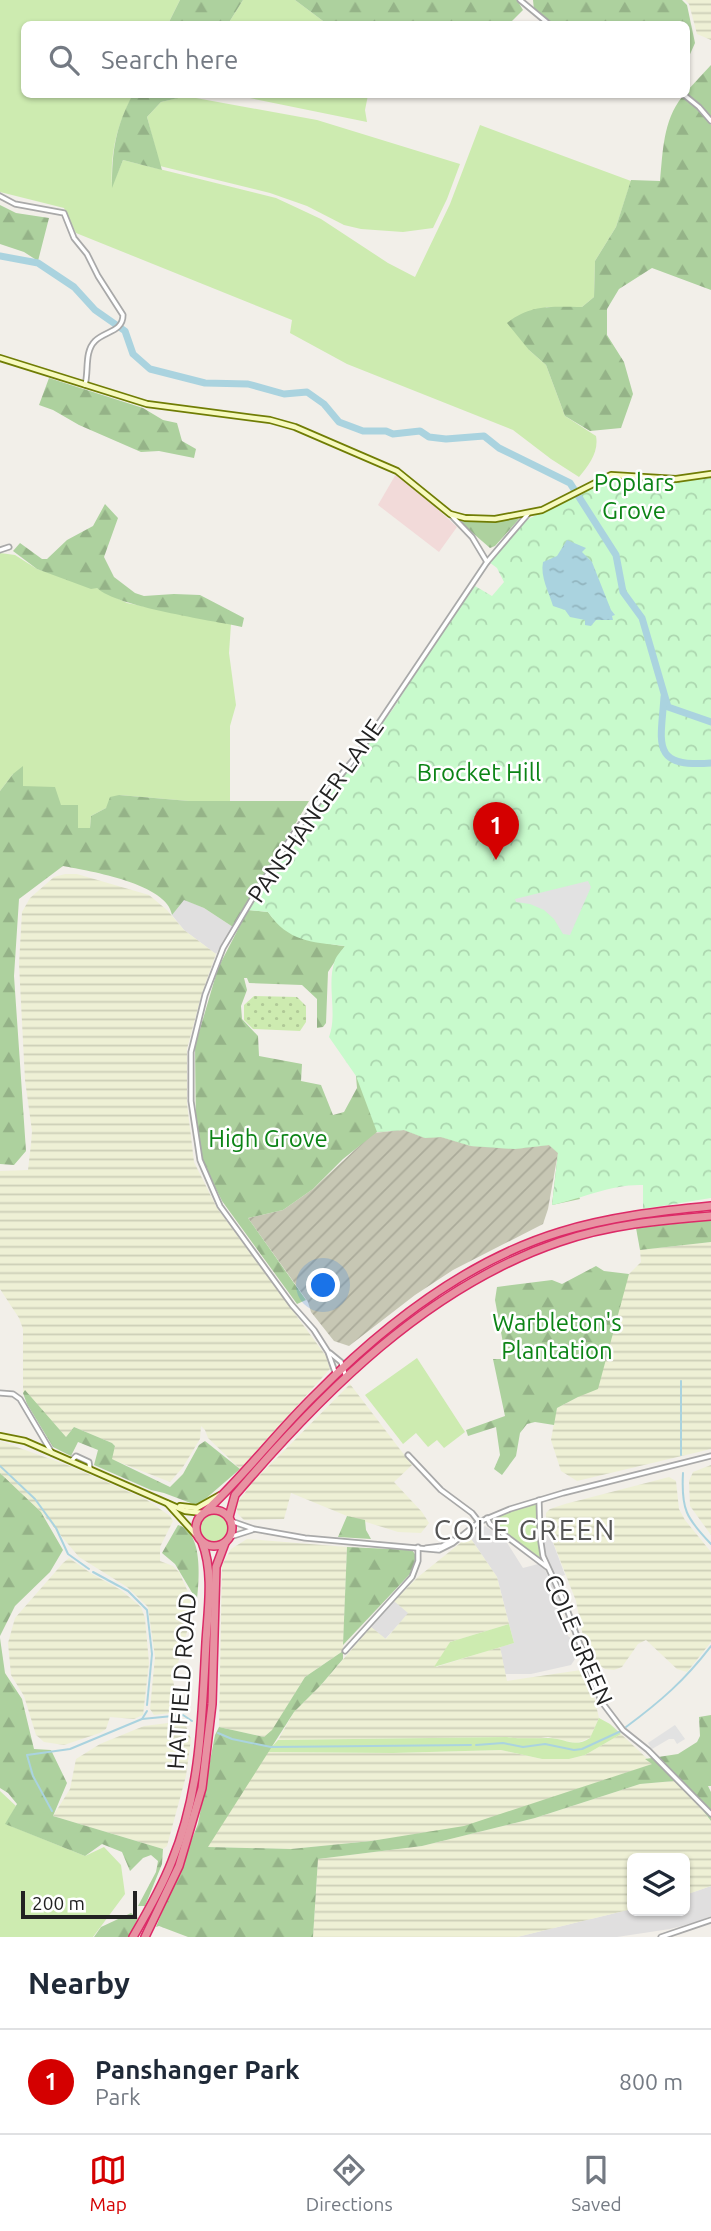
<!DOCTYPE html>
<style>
body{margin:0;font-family:Ubuntu,sans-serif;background:#f6f6f7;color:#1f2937}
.controls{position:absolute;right:21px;bottom:21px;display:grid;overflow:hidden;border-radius:10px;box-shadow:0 2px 5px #0004}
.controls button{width:63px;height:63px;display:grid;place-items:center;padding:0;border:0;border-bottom:2px solid #e0e1e3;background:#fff;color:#1f2937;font:35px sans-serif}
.scale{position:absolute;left:21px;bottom:18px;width:116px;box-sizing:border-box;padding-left:7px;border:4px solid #222;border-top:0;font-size:19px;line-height:24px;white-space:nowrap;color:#222;-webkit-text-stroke:5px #fff;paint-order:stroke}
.you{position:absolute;left:324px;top:1286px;width:24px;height:24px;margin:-18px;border:5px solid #fff;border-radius:50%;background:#1a73e8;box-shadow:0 0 0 10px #1a73e833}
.badge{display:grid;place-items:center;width:46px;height:46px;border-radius:50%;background:#d40000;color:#fff;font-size:23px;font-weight:700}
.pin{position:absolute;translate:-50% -58px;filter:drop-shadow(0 2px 4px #0008)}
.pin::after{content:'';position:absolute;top:37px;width:24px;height:21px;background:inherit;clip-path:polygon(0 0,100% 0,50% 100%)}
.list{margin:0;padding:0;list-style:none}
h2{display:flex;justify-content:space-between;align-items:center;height:91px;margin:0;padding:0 28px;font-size:30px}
h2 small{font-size:23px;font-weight:400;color:#747a83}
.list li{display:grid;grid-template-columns:46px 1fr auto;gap:21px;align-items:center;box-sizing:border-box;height:105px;padding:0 28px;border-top:2px solid #e0e1e3}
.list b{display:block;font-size:26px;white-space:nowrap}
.list p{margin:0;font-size:23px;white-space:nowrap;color:#747a83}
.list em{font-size:23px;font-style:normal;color:#747a83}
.icon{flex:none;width:38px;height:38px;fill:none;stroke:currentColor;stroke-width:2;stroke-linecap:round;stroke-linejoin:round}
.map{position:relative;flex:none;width:711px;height:1937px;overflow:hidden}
.search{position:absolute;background:#fff;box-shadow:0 2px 5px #0004;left:21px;right:21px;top:21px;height:77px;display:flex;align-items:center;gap:18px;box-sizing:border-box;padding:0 24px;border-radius:10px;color:#747a83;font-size:26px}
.sheet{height:196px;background:#fff}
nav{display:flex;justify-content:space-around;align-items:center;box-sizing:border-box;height:98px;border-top:2px solid #e0e1e3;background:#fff;font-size:19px;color:#747a83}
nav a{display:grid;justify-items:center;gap:4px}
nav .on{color:#d40000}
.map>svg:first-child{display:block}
</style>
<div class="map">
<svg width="711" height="1937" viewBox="0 0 711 1937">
<defs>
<pattern id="construction-furrows" width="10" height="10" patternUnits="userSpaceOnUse" patternTransform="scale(1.75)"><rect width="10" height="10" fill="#c7c7b4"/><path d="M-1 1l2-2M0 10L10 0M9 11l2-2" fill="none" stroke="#abab9a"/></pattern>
<pattern id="farmland-rules" width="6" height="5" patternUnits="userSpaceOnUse" patternTransform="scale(1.75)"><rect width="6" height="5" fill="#eef0d5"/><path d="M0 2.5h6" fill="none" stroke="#ccceb7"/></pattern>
<pattern id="forest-firs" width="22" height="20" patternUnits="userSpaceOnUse" patternTransform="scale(1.75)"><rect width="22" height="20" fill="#add19e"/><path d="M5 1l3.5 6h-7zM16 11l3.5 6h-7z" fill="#95b388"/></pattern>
<pattern id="park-crowns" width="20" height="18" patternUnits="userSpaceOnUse" patternTransform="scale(1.75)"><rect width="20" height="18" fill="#c8facc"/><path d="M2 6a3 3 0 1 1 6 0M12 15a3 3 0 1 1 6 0" fill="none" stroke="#acd6af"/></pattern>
<pattern id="garden-dots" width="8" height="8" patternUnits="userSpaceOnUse" patternTransform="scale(1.75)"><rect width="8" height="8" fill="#cdebb0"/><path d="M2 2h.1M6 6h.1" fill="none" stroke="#b0c997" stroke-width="1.8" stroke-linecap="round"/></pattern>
<pattern id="water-ripples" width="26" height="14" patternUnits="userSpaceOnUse" patternTransform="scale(1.75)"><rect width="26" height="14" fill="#aad3df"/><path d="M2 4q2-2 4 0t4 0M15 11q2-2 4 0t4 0" fill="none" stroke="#92b5bf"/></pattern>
</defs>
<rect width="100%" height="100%" fill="#f2efe9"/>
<g fill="#e0dfdf">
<path d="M 183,899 L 204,908 L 233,927 L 216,954 L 184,930 L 172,915 Z"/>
<path d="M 546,1524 L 565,1575 L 555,1578 L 549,1567 L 542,1543 L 542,1525 Z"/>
<path d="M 485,1526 L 504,1538 L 523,1568 L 538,1564 L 544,1568 L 562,1604 L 557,1605 L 568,1636 L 574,1641 L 575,1659 L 571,1665 L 531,1674 L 505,1674 L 500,1647 L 514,1643 L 497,1577 L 469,1536 Z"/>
<path d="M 394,1601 L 409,1613 L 385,1639 L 371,1627 Z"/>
<path d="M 711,1886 L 711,1916 L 697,1922 L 670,1929 L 617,1937 L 517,1937 L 632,1909 L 632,1911 L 685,1911 L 685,1895 Z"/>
</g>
<path fill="#f2dad9" d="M 396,474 L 408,482 L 457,527 L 439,552 L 378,505 Z"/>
<path fill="url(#construction-furrows)" d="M 404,1130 L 425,1138 L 441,1137 L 471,1146 L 515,1149 L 549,1145 L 558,1153 L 548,1209 L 543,1224 L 453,1270 L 415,1295 L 349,1346 L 334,1341 L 311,1312 L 308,1302 L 248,1218 L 283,1210 L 313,1189 L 373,1133 Z"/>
<g fill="url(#farmland-rules)">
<path d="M 685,0 L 711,0 L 711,40 L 697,34 L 689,4 Z"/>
<path d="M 65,874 L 77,874 L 149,895 L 167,910 L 184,930 L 216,954 L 202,993 L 187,1049 L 187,1103 L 194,1162 L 217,1208 L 326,1356 L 330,1369 L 240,1469 L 208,1438 L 205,1430 L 201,1426 L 200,1439 L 183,1467 L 170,1482 L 111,1459 L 115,1446 L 112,1443 L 74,1427 L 66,1437 L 24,1391 L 23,1393 L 23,1329 L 19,1318 L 0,1289 L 0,1171 L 28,1170 L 31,1144 L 32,1131 L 25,1080 L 19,964 L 22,912 L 30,898 L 54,877 Z"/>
<path d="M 711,1242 L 711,1449 L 577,1481 L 561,1471 L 551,1440 L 555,1417 L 557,1408 L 578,1397 L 629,1274 L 641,1262 L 640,1250 Z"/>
<path d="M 350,1384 L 412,1465 L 394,1482 L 422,1512 L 429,1523 L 421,1533 L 398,1532 L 347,1516 L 291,1493 L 284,1519 L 244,1520 L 238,1514 L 236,1505 L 252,1483 Z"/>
<path d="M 0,1441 L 70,1466 L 147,1500 L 170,1516 L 173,1521 L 160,1547 L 160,1561 L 173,1566 L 179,1572 L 190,1596 L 193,1611 L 173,1680 L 179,1712 L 154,1715 L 150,1709 L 155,1657 L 148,1607 L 127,1587 L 79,1557 L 41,1512 L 0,1473 Z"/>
<path d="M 711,1465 L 711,1535 L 690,1506 L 689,1481 L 693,1472 Z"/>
<path d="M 669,1477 L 676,1481 L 679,1509 L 685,1520 L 711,1552 L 711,1642 L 687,1672 L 677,1669 L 646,1640 L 638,1644 L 622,1667 L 614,1670 L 605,1669 L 593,1661 L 585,1646 L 576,1601 L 546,1524 L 546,1513 L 550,1509 L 565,1504 Z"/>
<path d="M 469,1536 L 497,1577 L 509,1624 L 450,1642 L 436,1667 L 500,1647 L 507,1681 L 581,1670 L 591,1684 L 599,1718 L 590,1738 L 576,1743 L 548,1737 L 527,1740 L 507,1737 L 278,1740 L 294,1712 L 321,1685 L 371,1627 L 386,1639 L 408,1613 L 394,1601 L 418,1577 Z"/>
<path d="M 247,1539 L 347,1547 L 343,1651 L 305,1677 L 272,1731 L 264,1737 L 219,1727 L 222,1565 L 231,1549 Z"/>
<path d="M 69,1558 L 92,1574 L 121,1590 L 141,1607 L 145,1618 L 149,1663 L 143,1715 L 134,1719 L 110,1717 L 106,1729 L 100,1733 L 64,1745 L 44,1742 L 36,1735 L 24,1696 L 11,1675 L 8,1643 L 15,1618 L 63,1563 Z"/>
<path d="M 176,1722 L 186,1726 L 191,1739 L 186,1776 L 167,1846 L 163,1849 L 53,1816 L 70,1789 L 76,1759 L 100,1744 L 144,1726 Z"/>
<path d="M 621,1734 L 653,1764 L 464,1827 L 371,1841 L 291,1849 L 207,1847 L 267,1752 L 393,1753 L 501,1750 L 542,1759 L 569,1759 L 585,1755 Z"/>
<path d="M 674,1781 L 695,1800 L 711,1821 L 711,1886 L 685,1895 L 685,1858 L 632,1858 L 632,1909 L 517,1937 L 313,1937 L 318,1859 L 422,1846 L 535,1818 L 640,1784 Z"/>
</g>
<g fill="#cdebb0">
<path d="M 0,0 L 180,0 L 168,24 L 24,24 L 24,94 L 133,95 C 117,124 110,153 112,186 L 123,160 L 276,198 L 321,219 L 388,263 L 415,277 L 450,204 L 480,125 L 631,181 L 616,227 L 595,261 L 594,297 L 582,307 L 546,307 L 529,350 L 546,365 L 565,416 L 596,436 C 599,452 589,465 579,477 L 551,459 L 513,430 L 347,364 L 290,333 L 292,320 L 76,233 L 64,208 L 0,192 Z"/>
<path d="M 243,0 L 295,0 L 327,24 L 228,24 Z"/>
<path d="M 235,95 L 368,95 L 365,110 L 367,122 Z"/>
<path d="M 185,96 L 317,120 L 460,164 L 447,199 L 433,228 L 403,232 L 361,229 L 344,225 L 307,206 L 270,193 L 160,166 L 147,117 L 161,102 Z"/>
<path d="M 0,553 L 15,555 L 37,569 L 97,588 L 127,603 L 231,624 L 229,653 L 236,705 L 230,726 L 230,801 L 189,801 L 119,795 L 106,808 L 91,816 L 90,828 L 78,828 L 61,805 L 23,786 L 13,774 L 0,791 Z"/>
<path d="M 417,1358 L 465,1432 L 444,1448 L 437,1440 L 428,1447 L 416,1433 L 403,1444 L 365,1395 Z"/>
<path d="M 538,1503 L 538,1540 L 543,1562 L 492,1521 L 497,1516 Z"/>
<path d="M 210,1513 L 220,1514 L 229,1525 L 224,1539 L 215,1543 L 202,1537 C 197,1527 200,1518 210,1513 Z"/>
<path d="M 509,1624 L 514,1643 L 434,1667 L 450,1642 Z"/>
<path d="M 599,1718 L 610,1724 L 621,1734 L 585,1755 L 569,1759 L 542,1759 L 501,1750 L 393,1753 L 267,1752 L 278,1740 L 507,1737 C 521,1739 533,1738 547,1738 C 563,1737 574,1749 590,1738 Z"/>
<path d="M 0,1791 L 16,1806 L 6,1824 L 85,1856 L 104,1847 L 121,1865 L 125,1894 L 93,1937 L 0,1937 Z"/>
</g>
<g fill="url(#forest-firs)">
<path d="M 180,0 L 243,0 L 228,24 L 168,24 Z"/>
<path d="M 295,0 L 517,0 L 523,10 L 509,24 L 327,24 Z"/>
<path d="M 533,0 L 682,0 L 687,5 L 695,43 L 687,61 L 686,24 L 553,24 L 534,10 Z"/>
<path d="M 711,65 L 711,117 L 686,92 Z"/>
<path d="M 133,94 L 191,95 L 161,102 L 147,117 L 162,170 L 123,160 L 112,188 C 112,151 115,128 133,94 Z"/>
<path d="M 682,97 L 695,107 L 711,125 L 711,290 L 652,268 L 619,289 L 607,309 L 607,335 L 624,362 L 633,394 L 621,428 L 590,431 L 565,416 L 546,365 L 529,350 L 507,323 C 531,304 552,307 582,307 L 594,297 L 595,261 L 616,227 L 631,180 L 660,181 C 663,151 663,121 682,97 Z"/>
<path d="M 0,205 L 16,213 L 49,218 L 38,261 L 24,252 L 0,244 Z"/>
<path d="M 49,378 L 143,408 L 163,420 L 177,423 L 182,441 L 196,449 L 194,458 L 159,451 L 141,452 L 79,425 L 53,410 L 39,405 Z"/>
<path d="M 105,504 L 118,518 L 104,557 L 114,577 L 135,593 L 144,596 L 174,594 L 200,595 L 244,618 L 242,627 C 211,620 117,607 97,588 L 91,589 L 37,569 L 13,551 L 20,543 L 42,559 L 47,559 L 67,540 L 93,526 Z"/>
<path d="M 519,519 L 495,546 L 490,548 L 459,521 Z"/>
<path d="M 23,766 L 23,786 L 55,787 L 61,805 L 78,805 L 78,828 L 90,828 L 91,816 L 106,808 L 110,797 L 119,795 L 189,801 L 309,801 L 233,927 L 204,908 L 184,900 L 172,915 C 168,884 90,871 63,866 L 19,899 L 14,976 L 26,1151 L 14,1165 L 0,1164 L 0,791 L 13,774 Z"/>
<path d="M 248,910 L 268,912 C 284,936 318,943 345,946 L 328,972 L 326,1023 L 323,1027 L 317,1028 L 317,999 L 302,985 L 249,983 L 247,978 L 244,978 L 247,990 L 241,1006 L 242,1019 L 258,1036 L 259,1056 L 302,1064 L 301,1081 L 321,1085 L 333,1115 L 344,1112 L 357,1088 L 356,1076 L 508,1033 L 580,1199 L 552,1205 L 558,1153 L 549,1145 L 515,1149 L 471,1146 L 441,1137 L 425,1138 L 404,1130 L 377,1132 L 343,1159 L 313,1189 L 283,1210 L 248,1218 L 306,1300 L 297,1304 L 222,1201 L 202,1160 L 196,1133 L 195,1046 L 218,968 Z"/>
<path d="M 711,1220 L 711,1242 L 640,1250 L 636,1228 Z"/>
<path d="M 596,1266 L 604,1271 L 629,1274 L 598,1389 L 578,1397 L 557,1408 L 554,1425 L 535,1422 L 527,1424 L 520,1433 L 516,1456 L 502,1475 L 494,1469 L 500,1455 L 496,1427 L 468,1436 L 466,1430 L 505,1416 L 493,1359 L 506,1359 L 495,1300 L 497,1287 L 552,1280 L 562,1284 Z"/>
<path d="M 25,1390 L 66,1437 L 74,1427 L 112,1443 L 115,1446 L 112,1459 L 170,1487 L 183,1474 L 199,1445 L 205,1441 L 240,1469 L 203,1501 L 196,1505 L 164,1493 L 151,1490 L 94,1465 L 98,1450 L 78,1442 L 71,1456 L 53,1447 L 27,1404 L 23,1393 Z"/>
<path d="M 0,1473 L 41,1512 L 63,1550 L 50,1572 L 15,1606 L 0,1636 Z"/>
<path d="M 347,1516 L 365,1520 L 366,1530 L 371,1539 L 338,1537 Z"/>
<path d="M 178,1525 C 204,1532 199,1581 197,1601 L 175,1564 L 162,1553 Z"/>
<path d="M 347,1547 L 412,1550 L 417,1557 L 410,1574 L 343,1645 Z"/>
<path d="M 0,1638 L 5,1673 L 22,1699 L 34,1749 L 51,1750 L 67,1783 L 53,1816 L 163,1849 L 162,1864 L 145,1906 L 138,1906 L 156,1872 L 158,1861 L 151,1855 L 143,1858 L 130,1871 L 122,1852 L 102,1844 L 85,1856 L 5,1824 L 17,1804 L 8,1793 L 0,1788 Z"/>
<path d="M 343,1651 L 343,1659 L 321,1685 L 294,1712 L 208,1847 L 291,1849 L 371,1841 L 464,1826 L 652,1764 L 645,1759 L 678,1754 L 697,1742 L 700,1736 L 699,1717 L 711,1715 L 711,1786 L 708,1786 L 711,1792 L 711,1821 L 695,1800 L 674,1781 L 640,1784 L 535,1818 L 422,1846 L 318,1859 L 313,1937 L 188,1937 L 159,1926 L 156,1927 L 198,1824 L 215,1735 L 219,1727 L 264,1737 L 272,1730 L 305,1677 Z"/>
<path d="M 131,1913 L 138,1918 L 129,1937 L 94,1937 L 101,1927 Z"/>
</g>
<path fill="url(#park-crowns)" d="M 618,476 C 650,482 679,482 711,477 L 711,1198 L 643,1209 L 643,1185 C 612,1184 583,1198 552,1205 L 558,1153 L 549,1145 L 515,1149 L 471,1146 L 441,1137 L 425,1138 L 404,1130 L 377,1132 L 356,1076 L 329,1037 C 338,1013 326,985 335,960 C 337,955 342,950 345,946 C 312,942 288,942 268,912 L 248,910 L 296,836 L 393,709 L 426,656 L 475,586 L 492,596 L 504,582 L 497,568 L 489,562 L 525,521 L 597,482 Z"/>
<path fill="url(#garden-dots)" d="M 254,996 L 297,997 L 306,1006 L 306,1022 L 300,1031 L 253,1029 L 244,1020 L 244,1005 Z"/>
<g fill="#e2e2e2">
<path d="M 588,881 L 591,887 L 570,935 L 563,934 L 554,919 L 544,910 L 530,904 L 516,902 L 515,899 Z"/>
<path d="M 675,1725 L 685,1739 L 677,1744 L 674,1739 L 669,1739 L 652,1749 L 648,1743 Z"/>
</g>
<path fill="url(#water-ripples)" d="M 567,540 L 586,548 L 582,552 L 592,562 L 611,610 L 615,615 L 612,616 L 613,620 L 596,620 L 591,626 L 585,625 L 585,620 L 570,617 L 565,610 L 553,606 C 549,592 540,577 543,562 L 557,556 Z"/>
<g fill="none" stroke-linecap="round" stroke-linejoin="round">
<g stroke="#aad3df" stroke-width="2">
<path d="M 681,1455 L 681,1381"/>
<path d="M 0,1466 L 35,1499 L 56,1528 L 68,1554 L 89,1569"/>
<path d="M 683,1473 C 681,1509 686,1518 711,1544"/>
<path d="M 93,1572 L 128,1591 L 147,1610 L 152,1654 L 147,1705"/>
<path d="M 147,1711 L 142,1719 L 183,1715 L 192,1721"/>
<path d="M 626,1727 C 661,1701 684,1681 711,1646"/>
<path d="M 218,1733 L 232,1739 L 271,1747 L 471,1745"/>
<path d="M 476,1745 L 503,1743 L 523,1747 L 545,1744 L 574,1750 L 582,1749 L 621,1731"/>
<path d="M 52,1811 L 33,1776 L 27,1755 L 70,1749 L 142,1719"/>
</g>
<g stroke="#aad3df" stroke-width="7">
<path d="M 0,256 L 38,263 L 74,287 L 95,310 L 125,331 L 133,354 L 150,369 L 205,383 L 248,384 L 284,394 L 307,392 L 324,404 L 339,422 L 363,431 L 386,431 L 393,434 L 420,431 L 429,437 L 446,439 L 484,436 L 499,448 L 570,483 L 616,555 L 623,592 L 642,618 L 668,707 L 711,722"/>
<path d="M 664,697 C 661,743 650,768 711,763"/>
</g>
<g stroke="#a9a9a9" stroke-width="7">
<g id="street">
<path d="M 520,0 L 549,24"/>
<path d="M 683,94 L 699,107 L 711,121"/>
<path d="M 0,196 L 15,204 L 64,213 L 74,238 L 87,254 L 98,276 L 123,315 C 123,332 105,331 95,341 C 84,352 89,371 85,385"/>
<path d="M 450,514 L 472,537 L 487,562"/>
<path d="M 0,550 L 9,547"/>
<path d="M 330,1353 L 341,1362 L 346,1377"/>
<path d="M 335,1372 L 328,1352 L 314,1330 L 292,1305 L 220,1206 L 200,1160 L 191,1101 L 191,1052 L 205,995 L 223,948 L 258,889 L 296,830 L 358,754 L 487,562 L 528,514"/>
<path d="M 0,1393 L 13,1394 L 20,1399 L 52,1453"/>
<path d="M 408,1455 L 441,1490 L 472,1513 L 479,1522"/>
<path d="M 71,1461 L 76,1456 L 89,1462 L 90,1469"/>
<path d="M 539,1500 L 540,1536 L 543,1556 L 565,1604 L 601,1701 L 623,1730 L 648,1750 L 711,1814"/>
<path d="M 487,1518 L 490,1524 L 547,1567"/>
<path d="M 231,1521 L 254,1529 L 305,1538 L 439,1550 L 453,1543 L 479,1522 L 510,1509 L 563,1493 L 711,1456"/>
<path d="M 230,1537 L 252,1530"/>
<path d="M 426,1548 L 442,1546 L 453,1540"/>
<path d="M 345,1651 L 412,1577 L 418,1561 L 418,1547"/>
<path d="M 661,1937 L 711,1920"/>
</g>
</g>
<g stroke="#707d05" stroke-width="8">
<g id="secondary">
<path d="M 0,358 L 147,404 L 270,420 L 295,427 L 397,471 L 450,514 L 465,518 L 495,519 L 542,510 L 611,475 L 676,479 L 711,474"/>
<path d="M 0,1436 L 25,1441 L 185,1511 L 203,1513"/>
<path d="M 168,1504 L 197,1536"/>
<path d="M 180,1506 L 197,1508 L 220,1495"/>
</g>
</g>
<g stroke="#dc2a67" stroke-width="10">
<g id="highway">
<circle cx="214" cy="1528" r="18"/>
<path d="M 206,1511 C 245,1475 277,1432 315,1395 C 383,1326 465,1261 560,1232 C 609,1217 660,1211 711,1206"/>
<path d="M 229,1517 L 235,1495 C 323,1392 427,1287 559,1242 C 608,1225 660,1220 711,1216"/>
<path d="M 133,1937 C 147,1913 162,1887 172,1861 C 201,1791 202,1716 206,1642 C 208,1609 214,1573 202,1542"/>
<path d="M 145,1937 L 179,1866 L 202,1788 L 212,1704 L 216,1567 L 225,1543"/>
</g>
</g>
<use href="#street" stroke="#fff" stroke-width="3.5"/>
<use href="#secondary" stroke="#f7fabf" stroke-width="4.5"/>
<use href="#highway" stroke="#e892a2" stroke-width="7"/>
</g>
<g text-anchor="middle" stroke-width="5" stroke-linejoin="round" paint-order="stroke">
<g font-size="24" fill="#0c8416" stroke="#fff">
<text x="634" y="491">Poplars<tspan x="634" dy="28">Grove</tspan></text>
<text x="479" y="781">Brocket Hill</text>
<text x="268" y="1147">High Grove</text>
<text x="557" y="1331">Warbleton's<tspan x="557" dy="28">Plantation</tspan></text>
</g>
<g font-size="24" fill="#222" stroke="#fff">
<text transform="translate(316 811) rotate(-55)" y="8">PANSHANGER LANE</text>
<text transform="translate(578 1640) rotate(67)" y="8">COLE GREEN</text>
<text transform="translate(182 1681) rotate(-86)" y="8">HATFIELD ROAD</text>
</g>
<g font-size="28" letter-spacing="2" fill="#555" stroke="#fff">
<text x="525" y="1540">COLE GREEN</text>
</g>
</g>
</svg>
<div class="controls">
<button><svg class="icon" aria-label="layers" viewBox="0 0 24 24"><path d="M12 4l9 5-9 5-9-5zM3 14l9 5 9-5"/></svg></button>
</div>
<div class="scale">200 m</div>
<div class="you"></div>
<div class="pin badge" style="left:496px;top:860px">1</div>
<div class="search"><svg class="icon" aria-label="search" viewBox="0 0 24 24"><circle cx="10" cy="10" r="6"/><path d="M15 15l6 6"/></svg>Search here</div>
</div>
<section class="sheet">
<h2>Nearby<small></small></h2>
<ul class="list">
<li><span class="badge">1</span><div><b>Panshanger Park</b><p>Park</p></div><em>800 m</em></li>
</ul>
</section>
<nav>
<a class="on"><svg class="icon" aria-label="map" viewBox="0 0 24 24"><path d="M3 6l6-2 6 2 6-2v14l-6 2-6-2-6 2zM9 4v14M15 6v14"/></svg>Map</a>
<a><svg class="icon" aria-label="directions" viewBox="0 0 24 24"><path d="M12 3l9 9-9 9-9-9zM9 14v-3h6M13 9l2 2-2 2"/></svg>Directions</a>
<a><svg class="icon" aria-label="saved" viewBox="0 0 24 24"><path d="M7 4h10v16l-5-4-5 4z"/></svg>Saved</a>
</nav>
